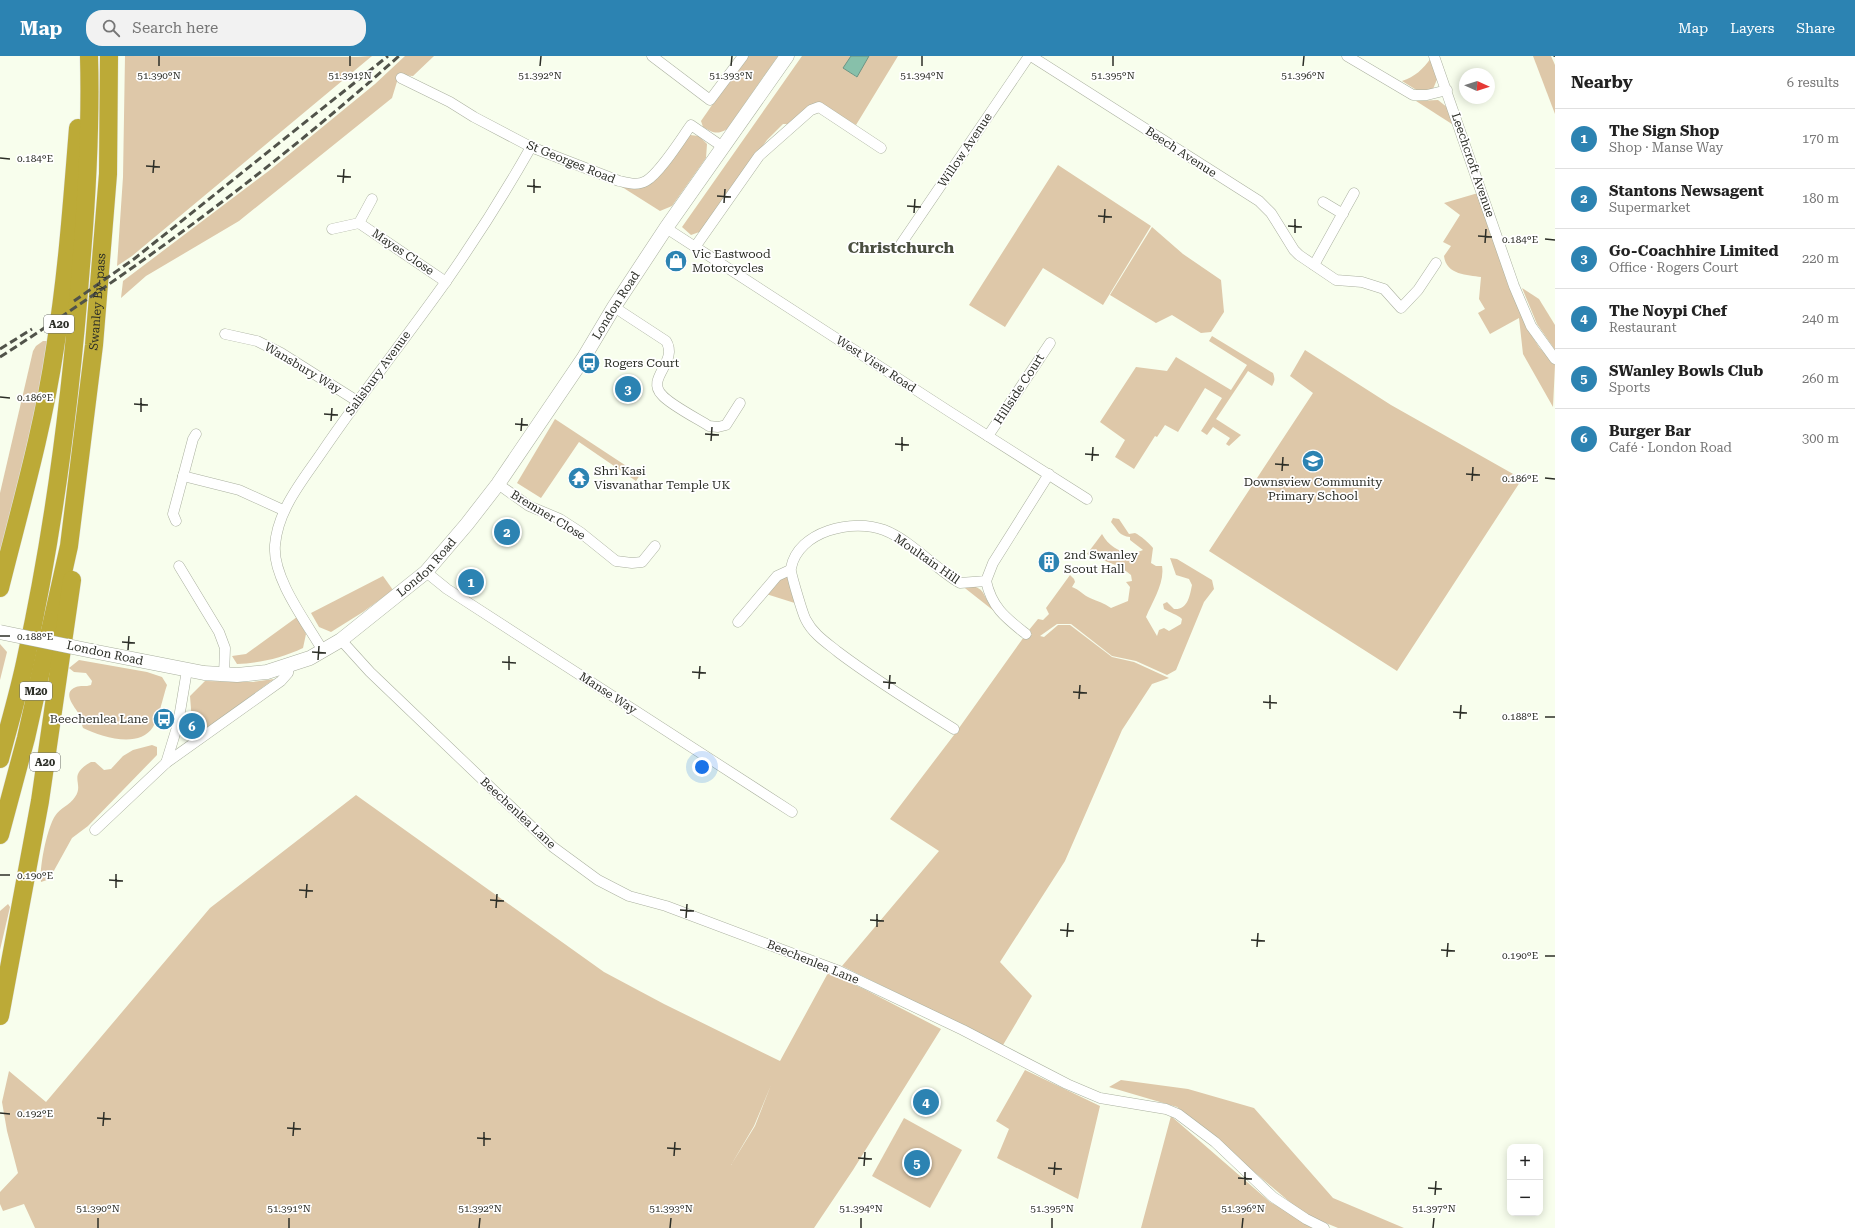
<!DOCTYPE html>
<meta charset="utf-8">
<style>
body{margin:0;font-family:"Roboto Serif",serif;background:#f2f2f2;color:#222}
.controls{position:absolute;right:12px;bottom:12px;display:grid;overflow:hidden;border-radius:8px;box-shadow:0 2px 10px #0003}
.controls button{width:36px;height:36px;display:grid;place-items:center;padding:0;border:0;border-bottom:1px solid #e0e0e0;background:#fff;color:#222;font:20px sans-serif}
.compass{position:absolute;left:1459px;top:12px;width:36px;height:36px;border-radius:50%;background:#fff;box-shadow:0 2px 10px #0003;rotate:93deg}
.you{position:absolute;left:702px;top:711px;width:14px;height:14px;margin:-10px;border:3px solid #fff;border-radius:50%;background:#1a73e8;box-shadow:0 0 0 6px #1a73e833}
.badge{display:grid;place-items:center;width:26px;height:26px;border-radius:50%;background:#2c83b2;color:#fff;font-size:13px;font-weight:700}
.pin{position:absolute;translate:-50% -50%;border:2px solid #fff;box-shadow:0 1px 4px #0006}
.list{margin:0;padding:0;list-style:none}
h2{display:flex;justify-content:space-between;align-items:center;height:52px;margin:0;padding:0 16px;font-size:17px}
h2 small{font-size:13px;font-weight:400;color:#767676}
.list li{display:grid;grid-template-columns:26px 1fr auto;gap:12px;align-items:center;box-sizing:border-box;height:60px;padding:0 16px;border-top:1px solid #e0e0e0}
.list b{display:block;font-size:15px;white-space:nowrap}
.list p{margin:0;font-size:13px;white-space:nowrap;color:#767676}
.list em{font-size:13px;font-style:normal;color:#767676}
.icon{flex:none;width:22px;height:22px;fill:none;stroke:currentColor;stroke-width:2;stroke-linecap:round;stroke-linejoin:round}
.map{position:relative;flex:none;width:1555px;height:1172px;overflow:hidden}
header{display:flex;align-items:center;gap:24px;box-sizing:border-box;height:56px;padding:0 20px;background:#2c83b2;color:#fff}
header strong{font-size:19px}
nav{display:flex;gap:22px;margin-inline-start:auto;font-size:14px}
.search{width:280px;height:36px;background:#f2f2f2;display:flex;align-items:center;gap:10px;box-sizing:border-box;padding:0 14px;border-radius:16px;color:#767676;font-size:15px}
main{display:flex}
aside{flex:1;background:#fff}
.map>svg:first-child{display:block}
</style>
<header>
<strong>Map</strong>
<div class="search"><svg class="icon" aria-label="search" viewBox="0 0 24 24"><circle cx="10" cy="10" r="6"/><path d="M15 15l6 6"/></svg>Search here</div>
<nav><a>Map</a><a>Layers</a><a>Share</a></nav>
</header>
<main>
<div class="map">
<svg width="1555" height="1172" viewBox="0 0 1555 1172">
<rect width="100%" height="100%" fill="#f8feed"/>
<g fill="#dec8a9" fill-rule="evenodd">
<path d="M 125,0 L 358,1 L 372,0 L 132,200 L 117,210 L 123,121 Z"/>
<path d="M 405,0 L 434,0 L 413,20 L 399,19 L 392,42 L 239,165 L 146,220 L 121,242 L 123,225 L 270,114 L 375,28 Z"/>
<path d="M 746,0 L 778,0 L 727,73 C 717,79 713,77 703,71 L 701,65 Z"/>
<path d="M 802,0 L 851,0 L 844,12 L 856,21 L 869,0 L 898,0 L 856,69 L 823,49 L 813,48 L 790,68 L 783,68 L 767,84 L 702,175 L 691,179 L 682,171 Z"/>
<path d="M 1533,0 L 1551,0 L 1555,9 L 1555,58 Z"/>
<path d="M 1431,2 L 1438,21 L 1433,33 L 1418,35 L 1402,25 C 1415,21 1423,13 1431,2 Z"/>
<path d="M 1438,44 L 1448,52 L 1455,70 L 1416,45 Z"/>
<path d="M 690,79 L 699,80 L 707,88 L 706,102 L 672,150 L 660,155 L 622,131 L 622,129 L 634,131 Z"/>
<path d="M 1058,109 L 1151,170 L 1103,249 L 1043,212 L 1005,271 L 969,249 Z"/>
<path d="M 1478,137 L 1527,272 L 1539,291 L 1555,309 L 1553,351 L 1523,298 L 1519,262 L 1490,278 L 1478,257 L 1485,253 L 1479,243 L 1481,221 C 1468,219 1446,219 1444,200 L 1451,190 L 1443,186 L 1460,159 L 1444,147 Z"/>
<path d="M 1152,171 L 1183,198 L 1221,224 L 1224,256 L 1211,276 L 1201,277 L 1172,259 L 1156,267 L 1110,239 Z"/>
<path d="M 1522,232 L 1539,243 L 1555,269 L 1555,294 L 1537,268 Z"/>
<path d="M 1212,280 L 1273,317 C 1275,323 1275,325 1272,330 L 1248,315 L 1216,363 L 1241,379 L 1229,390 L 1226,388 L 1230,382 L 1213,371 L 1207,379 L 1201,375 L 1222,342 L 1205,332 L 1178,376 L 1165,369 L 1157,381 L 1155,380 L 1134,413 L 1115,401 L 1125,384 L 1100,366 L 1136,311 L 1167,315 L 1176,301 L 1231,334 L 1247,309 L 1209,285 Z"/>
<path d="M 43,285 L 47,285 L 49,295 L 0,503 L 0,437 L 33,295 L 36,290 Z"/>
<path d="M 1305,294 L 1391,349 L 1522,423 L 1397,615 L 1209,495 L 1313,337 L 1290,320 Z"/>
<path d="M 555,363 L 640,419 L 636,425 L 579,386 L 541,442 L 517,427 Z"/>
<path d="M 1113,462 L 1119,463 L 1129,478 L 1135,477 C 1140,479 1150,488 1153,492 L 1151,507 L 1156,510 L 1162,510 C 1165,527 1152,546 1146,561 L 1157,580 L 1159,574 L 1164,572 L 1169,575 L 1181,568 L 1182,563 C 1177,558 1170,557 1164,553 L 1163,548 L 1167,546 L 1174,553 C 1188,554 1190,539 1192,529 L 1189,523 L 1176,519 L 1170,502 L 1177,503 L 1212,524 L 1214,533 L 1204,546 L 1176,614 L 1167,619 L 1136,605 L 1112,600 L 1071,568 L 1057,568 L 1040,580 L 1044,581 L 1058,569 L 1070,569 L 1112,601 L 1134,606 L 1169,622 L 1152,628 L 1122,674 L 1065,805 L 1000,906 L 1032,940 L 1003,989 L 842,910 L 939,795 L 890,763 L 954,679 L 1026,578 L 1032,579 L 1029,574 L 1038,563 L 1043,564 L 1049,558 L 1046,552 L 1070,519 L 1074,523 L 1075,526 L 1072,531 C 1080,534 1083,539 1090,542 C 1097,545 1104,547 1111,552 L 1128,545 L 1130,531 L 1126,526 L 1132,525 L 1131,519 C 1119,508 1101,504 1087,498 L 1102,478 C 1110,493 1127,501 1143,494 L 1130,484 L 1130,481 C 1119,480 1118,474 1111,466 Z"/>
<path d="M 790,514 L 801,549 L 763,537 Z"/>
<path d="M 383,520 L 393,534 L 363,556 L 331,576 L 319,571 L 311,557 Z"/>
<path d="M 961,529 C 987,530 980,536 994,555 Z"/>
<path d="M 297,561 L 306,578 L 303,592 C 282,602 260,607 237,608 L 232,600 L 246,598 Z"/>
<path d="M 0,588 L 7,596 L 0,624 Z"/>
<path d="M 79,604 L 147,616 L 162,621 L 167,629 C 163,641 159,661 153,671 C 139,693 102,681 83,672 C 81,668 82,664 80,660 C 77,653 60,637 76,631 C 80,629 86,631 91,629 L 92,625 L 86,617 L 74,616 L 69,612 Z"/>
<path d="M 274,623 L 205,674 L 200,674 L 192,666 L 190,640 L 205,625 L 253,626 Z"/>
<path d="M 152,689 L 157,691 L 157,699 L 88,770 L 72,782 L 51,820 L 47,824 L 41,826 C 39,812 47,772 55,760 C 60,752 70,749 75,741 C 85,727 66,720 91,706 L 95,706 L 104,714 L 111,713 L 123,700 L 133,694 Z"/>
<path d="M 356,739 L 604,916 L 664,948 L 780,1005 L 828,917 L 864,933 L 941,973 L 853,1114 L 814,1172 L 35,1172 L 24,1148 L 3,1155 L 0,1148 L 0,1136 L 18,1117 L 7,1075 L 2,1046 L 9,1015 L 46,1046 L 210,852 ZM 771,1029 L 755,1070 L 731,1109 L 754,1070 Z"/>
<path d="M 8,848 L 10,851 L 0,894 L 0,855 Z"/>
<path d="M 1025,1014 L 1100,1050 L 1078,1143 L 997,1102 L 1009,1073 L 996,1065 Z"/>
<path d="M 1121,1024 L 1188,1033 L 1254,1052 L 1333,1142 L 1404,1172 L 1338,1172 L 1304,1158 L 1177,1051 L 1109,1031 Z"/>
<path d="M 1171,1060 L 1270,1146 L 1318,1172 L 1141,1172 Z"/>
<path d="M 904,1062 L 962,1094 L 930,1152 L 872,1120 Z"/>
</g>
<path fill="#87c0aa" stroke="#6c9483" d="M 851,0 L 869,0 L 857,21 L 843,12 Z"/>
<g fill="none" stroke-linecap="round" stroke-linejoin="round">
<g stroke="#aab09f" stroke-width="11">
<g id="street">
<path d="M 652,0 L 710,44 L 743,0"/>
<path d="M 1031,0 L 1259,145 L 1271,157 L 1294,194 L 1299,199 L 1336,224 L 1362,226 L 1384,233 L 1401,252 L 1418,234 L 1436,207"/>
<path d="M 1347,0 L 1413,39 L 1427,39 L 1447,34"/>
<path d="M 1434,0 L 1514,230 L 1531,270 L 1555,303"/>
<path d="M 401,22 L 450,46 L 474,61 L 531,91 L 619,125 C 628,127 637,130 646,125 C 660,117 681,83 691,69 L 723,91"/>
<path d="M 1323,146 L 1343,158"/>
<path d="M 359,167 L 446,226"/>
<path d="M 666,172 L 950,356 L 1087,443"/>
<path d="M 332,173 L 359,167 L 372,143"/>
<path d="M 901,188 L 1029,0"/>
<path d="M 695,191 L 759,100 L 811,54 L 819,51 L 881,92"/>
<path d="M 1314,209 L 1354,137"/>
<path d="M 614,251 L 666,285 C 679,306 645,322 662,339 C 669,348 698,363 709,370 L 718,371 L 726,369 L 740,347"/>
<path d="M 225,278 L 257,285 L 281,297 L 357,345"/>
<path d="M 988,380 L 1050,287"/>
<path d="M 183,420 L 239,434 L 283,454"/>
<path d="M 498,428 L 529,450 L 560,463 L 580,476 L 616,505 L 632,507 L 642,506 L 655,490"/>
<path d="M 176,465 L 173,458 L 193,383 L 196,378"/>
<path d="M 179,510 L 219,576 L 225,592 L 224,619"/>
<path d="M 426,516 L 447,533 L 792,756"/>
<path d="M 986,525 C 992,552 1006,562 1026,578"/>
<path d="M 738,566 L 777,520 L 790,514"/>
<path d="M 341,584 L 370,616 L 553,791 L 598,824 L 629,840 L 666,850 L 839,915 L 963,974 L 1067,1028 L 1100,1042 L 1166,1053 L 1178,1058 L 1215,1086 L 1273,1141 L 1306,1163 L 1324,1172"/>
<path d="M 323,595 C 307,567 272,522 275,489 C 278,453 303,424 322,396 C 362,337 406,282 447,224 C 477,181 505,137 531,91"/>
<path d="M 954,673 C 914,648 875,624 838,596 C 827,587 813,578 806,564 C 803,559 790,516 791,512 C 798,475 853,462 884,474 C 912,485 934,512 960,527 L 986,525 L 993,507 L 1049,418"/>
<path d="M 166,707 L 178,668 L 187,614"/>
<path d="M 95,774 L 166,707 L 281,625 L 288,617 L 289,611"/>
</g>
</g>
<g stroke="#aab09f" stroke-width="15">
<g id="secondary">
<path id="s1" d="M 92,595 L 204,617 L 237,619 L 267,616 L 310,602 L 341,584 L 426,516 L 467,468 L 498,428 L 583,303 L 614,251 L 666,172 L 787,0"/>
</g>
</g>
<g stroke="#e1e2e1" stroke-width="19">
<g id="highway">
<path d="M 0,532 C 20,452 43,373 55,292 C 67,219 72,146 78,72"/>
<path d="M 0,703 C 9,669 19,636 26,602 C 54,474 71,341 81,210 C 87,140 91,70 89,0"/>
<path id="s2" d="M 0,779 L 26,682 L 69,490 L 94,289 L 108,118 L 109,0"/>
<path d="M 0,960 L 40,745 L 72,524"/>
</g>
</g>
<use href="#street" stroke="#fff" stroke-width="10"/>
<use href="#secondary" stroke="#fff" stroke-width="14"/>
<use href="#highway" stroke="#bcaa37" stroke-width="18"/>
<g stroke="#51534a" stroke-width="3" stroke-dasharray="8 4" stroke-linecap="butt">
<path d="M 1555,0 L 1555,1"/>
<path d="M 74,245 L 134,203 L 388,0"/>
<path d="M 0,293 L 32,273"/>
<path d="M 0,301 C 140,211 275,111 399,0"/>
</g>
<g stroke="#aab09f" stroke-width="15" stroke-linecap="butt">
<path id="secondary-bridge" d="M 0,576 L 92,595"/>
</g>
<use href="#secondary-bridge" stroke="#fff" stroke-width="14"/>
</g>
<path fill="none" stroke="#2c2e27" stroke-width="1.5" d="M 159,10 L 159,0M 350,10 L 350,0M 540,10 L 541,0M 731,10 L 732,0M 922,10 L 922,0M 1113,10 L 1113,0M 1303,10 L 1304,0M 0,102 L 10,103M 146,110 L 160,111M 153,117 L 154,104M 337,120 L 351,121M 343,127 L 344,113M 527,130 L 541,131M 534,137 L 534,123M 717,140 L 731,141M 724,147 L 725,133M 907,150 L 921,151M 914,157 L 915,143M 1098,160 L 1112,161M 1104,167 L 1105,153M 1288,170 L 1302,171M 1295,177 L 1295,163M 1478,180 L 1492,181M 1545,183 L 1555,184M 1485,187 L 1486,173M 0,341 L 10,342M 134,348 L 148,349M 141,356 L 141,342M 324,358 L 338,359M 331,365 L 332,352M 515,368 L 528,369M 521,375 L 522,362M 705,378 L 719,379M 711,385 L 712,371M 895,388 L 909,389M 902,395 L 902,381M 1085,398 L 1099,399M 1092,405 L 1093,391M 1275,408 L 1289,409M 1282,415 L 1283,401M 1466,418 L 1480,419M 1545,422 L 1555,423M 1472,425 L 1473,411M 0,580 L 10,580M 122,586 L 135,587M 128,594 L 129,580M 312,596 L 326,597M 318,604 L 319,590M 502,606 L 516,607M 509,614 L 509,600M 692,616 L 706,617M 699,623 L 700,610M 883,626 L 896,627M 889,633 L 890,619M 1073,636 L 1087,637M 1079,643 L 1080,629M 1263,646 L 1277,647M 1270,653 L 1270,639M 1453,656 L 1467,657M 1545,661 L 1555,661M 1460,663 L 1461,649M 0,819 L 10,819M 109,824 L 123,825M 116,832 L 116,818M 299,834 L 313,835M 306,842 L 307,828M 490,844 L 504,845M 496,852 L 497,838M 680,854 L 694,855M 686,862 L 687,848M 870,864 L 884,865M 877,871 L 877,858M 1060,874 L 1074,875M 1067,881 L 1068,867M 1251,884 L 1265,885M 1257,891 L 1258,877M 1441,894 L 1455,895M 1545,900 L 1555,900M 1447,901 L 1448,887M 0,1057 L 10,1058M 97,1062 L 111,1063M 103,1070 L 104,1056M 287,1072 L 301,1073M 293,1080 L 294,1066M 477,1082 L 491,1083M 484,1090 L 484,1076M 667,1092 L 681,1093M 674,1100 L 675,1086M 858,1102 L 872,1103M 864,1110 L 865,1096M 1048,1112 L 1062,1113M 1054,1119 L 1055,1106M 1238,1122 L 1252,1123M 1245,1129 L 1245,1116M 1428,1132 L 1442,1133M 1435,1139 L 1436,1125M 98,1172 L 98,1162M 289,1172 L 289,1162M 479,1172 L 480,1162M 670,1172 L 671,1162M 861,1172 L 861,1162M 1052,1172 L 1052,1162M 1242,1172 L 1243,1162M 1433,1172 L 1434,1162"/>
<defs>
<g id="shop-disc" transform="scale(1.15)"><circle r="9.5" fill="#2c83b2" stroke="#fff"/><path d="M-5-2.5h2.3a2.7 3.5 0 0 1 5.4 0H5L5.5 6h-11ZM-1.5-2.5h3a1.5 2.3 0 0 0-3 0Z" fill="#fff"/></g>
<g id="bus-disc" transform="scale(1.15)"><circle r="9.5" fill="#2c83b2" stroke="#fff"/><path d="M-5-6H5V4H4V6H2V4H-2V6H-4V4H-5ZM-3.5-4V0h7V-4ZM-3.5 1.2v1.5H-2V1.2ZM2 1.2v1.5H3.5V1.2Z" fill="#fff"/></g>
<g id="school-disc" transform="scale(1.15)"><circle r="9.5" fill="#2c83b2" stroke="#fff"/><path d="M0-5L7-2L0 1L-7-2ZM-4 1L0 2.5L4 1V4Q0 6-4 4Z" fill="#fff"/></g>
<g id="temple-disc" transform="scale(1.15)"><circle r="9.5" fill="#2c83b2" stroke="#fff"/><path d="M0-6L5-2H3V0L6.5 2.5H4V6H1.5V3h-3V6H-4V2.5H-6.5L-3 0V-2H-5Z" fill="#fff"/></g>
<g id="building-disc" transform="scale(1.15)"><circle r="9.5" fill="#2c83b2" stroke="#fff"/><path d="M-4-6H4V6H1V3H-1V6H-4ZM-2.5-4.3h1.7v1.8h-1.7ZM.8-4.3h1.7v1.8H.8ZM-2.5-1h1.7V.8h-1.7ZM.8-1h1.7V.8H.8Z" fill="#fff"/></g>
</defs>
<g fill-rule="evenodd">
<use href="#shop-disc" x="676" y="205"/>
<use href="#bus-disc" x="589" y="307"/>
<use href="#school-disc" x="1313" y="405"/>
<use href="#temple-disc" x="579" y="422"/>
<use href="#building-disc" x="1049" y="506"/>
<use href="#bus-disc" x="164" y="663"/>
</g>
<g text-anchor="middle" stroke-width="3.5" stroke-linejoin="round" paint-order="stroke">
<g fill="#fff" stroke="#6b6d68" stroke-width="1">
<rect x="44" y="259" width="30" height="18" rx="3"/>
<rect x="20" y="626" width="32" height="18" rx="3"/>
<rect x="30" y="697" width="30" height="18" rx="3"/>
</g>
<g font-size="11" font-weight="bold" fill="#2c2e27">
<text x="59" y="272">A20</text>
<text x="36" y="639">M20</text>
<text x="45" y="710">A20</text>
</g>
<g font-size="12" fill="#2c2e27" stroke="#fff">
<text transform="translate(965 94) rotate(-56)" y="4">Willow Avenue</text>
<text transform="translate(1181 96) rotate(33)" y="4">Beech Avenue</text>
<text transform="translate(571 106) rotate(22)" y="4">St Georges Road</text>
<text transform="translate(1473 109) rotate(71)" y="4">Leechcroft Avenue</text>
<text transform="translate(403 196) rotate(34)" y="4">Mayes Close</text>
<text dy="4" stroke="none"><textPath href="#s2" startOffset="543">Swanley By-pass</textPath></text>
<text dy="4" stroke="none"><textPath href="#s1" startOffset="695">London Road</textPath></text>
<text transform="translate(876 308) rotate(33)" y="4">West View Road</text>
<text transform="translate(303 312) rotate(31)" y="4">Wansbury Way</text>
<text transform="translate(378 317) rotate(-54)" y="4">Salisbury Avenue</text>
<text transform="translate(1019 333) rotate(-57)" y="4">Hillside Court</text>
<text transform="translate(548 459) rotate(31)" y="4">Bremner Close</text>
<text transform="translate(927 503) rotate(35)" y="4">Moultain Hill</text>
<text dy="4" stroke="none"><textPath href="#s1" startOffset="371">London Road</textPath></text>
<text transform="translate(105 597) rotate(12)" y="4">London Road</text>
<text transform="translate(608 637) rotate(33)" y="4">Manse Way</text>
<text transform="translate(518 757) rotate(43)" y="4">Beechenlea Lane</text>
<text transform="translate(813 906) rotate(22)" y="4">Beechenlea Lane</text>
</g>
<g font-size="12" fill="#2c2e27" stroke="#fff" text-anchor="start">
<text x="692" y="202">Vic Eastwood<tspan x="692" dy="14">Motorcycles</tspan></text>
<text x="604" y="311">Rogers Court</text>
<text x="594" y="419">Shri Kasi<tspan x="594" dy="14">Visvanathar Temple UK</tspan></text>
<text x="1313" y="430" text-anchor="middle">Downsview Community<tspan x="1313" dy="14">Primary School</tspan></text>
<text x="1064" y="503">2nd Swanley<tspan x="1064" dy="14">Scout Hall</tspan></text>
<text x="148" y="667" text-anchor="end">Beechenlea Lane</text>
</g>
<g font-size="16" font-weight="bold" fill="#494e3f" stroke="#fff">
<text x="901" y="197">Christchurch</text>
</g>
</g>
<g font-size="10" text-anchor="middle" fill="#2c2e27" stroke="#fff" stroke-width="3.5" stroke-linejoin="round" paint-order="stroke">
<text x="159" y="23">51.390°N</text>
<text x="350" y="23">51.391°N</text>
<text x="540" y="23">51.392°N</text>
<text x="731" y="23">51.393°N</text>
<text x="922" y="23">51.394°N</text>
<text x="1113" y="23">51.395°N</text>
<text x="1303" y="23">51.396°N</text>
<text x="35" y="106">0.184°E</text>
<text x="1520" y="187">0.184°E</text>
<text x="35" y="345">0.186°E</text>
<text x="1520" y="426">0.186°E</text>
<text x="35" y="584">0.188°E</text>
<text x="1520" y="664">0.188°E</text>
<text x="35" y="823">0.190°E</text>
<text x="1520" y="903">0.190°E</text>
<text x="35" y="1061">0.192°E</text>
<text x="98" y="1156">51.390°N</text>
<text x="289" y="1156">51.391°N</text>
<text x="480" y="1156">51.392°N</text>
<text x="671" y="1156">51.393°N</text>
<text x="861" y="1156">51.394°N</text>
<text x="1052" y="1156">51.395°N</text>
<text x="1243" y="1156">51.396°N</text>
<text x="1434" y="1156">51.397°N</text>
</g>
</svg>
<div class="controls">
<button>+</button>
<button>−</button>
</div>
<svg class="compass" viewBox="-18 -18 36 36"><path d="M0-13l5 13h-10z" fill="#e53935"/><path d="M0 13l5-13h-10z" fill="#767676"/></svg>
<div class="you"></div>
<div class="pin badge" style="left:471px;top:526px">1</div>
<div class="pin badge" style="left:507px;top:476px">2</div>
<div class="pin badge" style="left:628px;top:333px">3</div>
<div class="pin badge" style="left:926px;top:1046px">4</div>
<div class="pin badge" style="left:917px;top:1107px">5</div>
<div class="pin badge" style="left:192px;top:670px">6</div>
</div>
<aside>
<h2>Nearby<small>6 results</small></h2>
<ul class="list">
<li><span class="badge">1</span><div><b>The Sign Shop</b><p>Shop · Manse Way</p></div><em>170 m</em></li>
<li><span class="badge">2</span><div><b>Stantons Newsagent</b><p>Supermarket</p></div><em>180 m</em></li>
<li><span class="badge">3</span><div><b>Go-Coachhire Limited</b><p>Office · Rogers Court</p></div><em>220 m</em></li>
<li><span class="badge">4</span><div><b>The Noypi Chef</b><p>Restaurant</p></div><em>240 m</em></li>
<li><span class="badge">5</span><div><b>SWanley Bowls Club</b><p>Sports</p></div><em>260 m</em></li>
<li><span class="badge">6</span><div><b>Burger Bar</b><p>Café · London Road</p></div><em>300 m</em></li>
</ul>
</aside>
</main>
